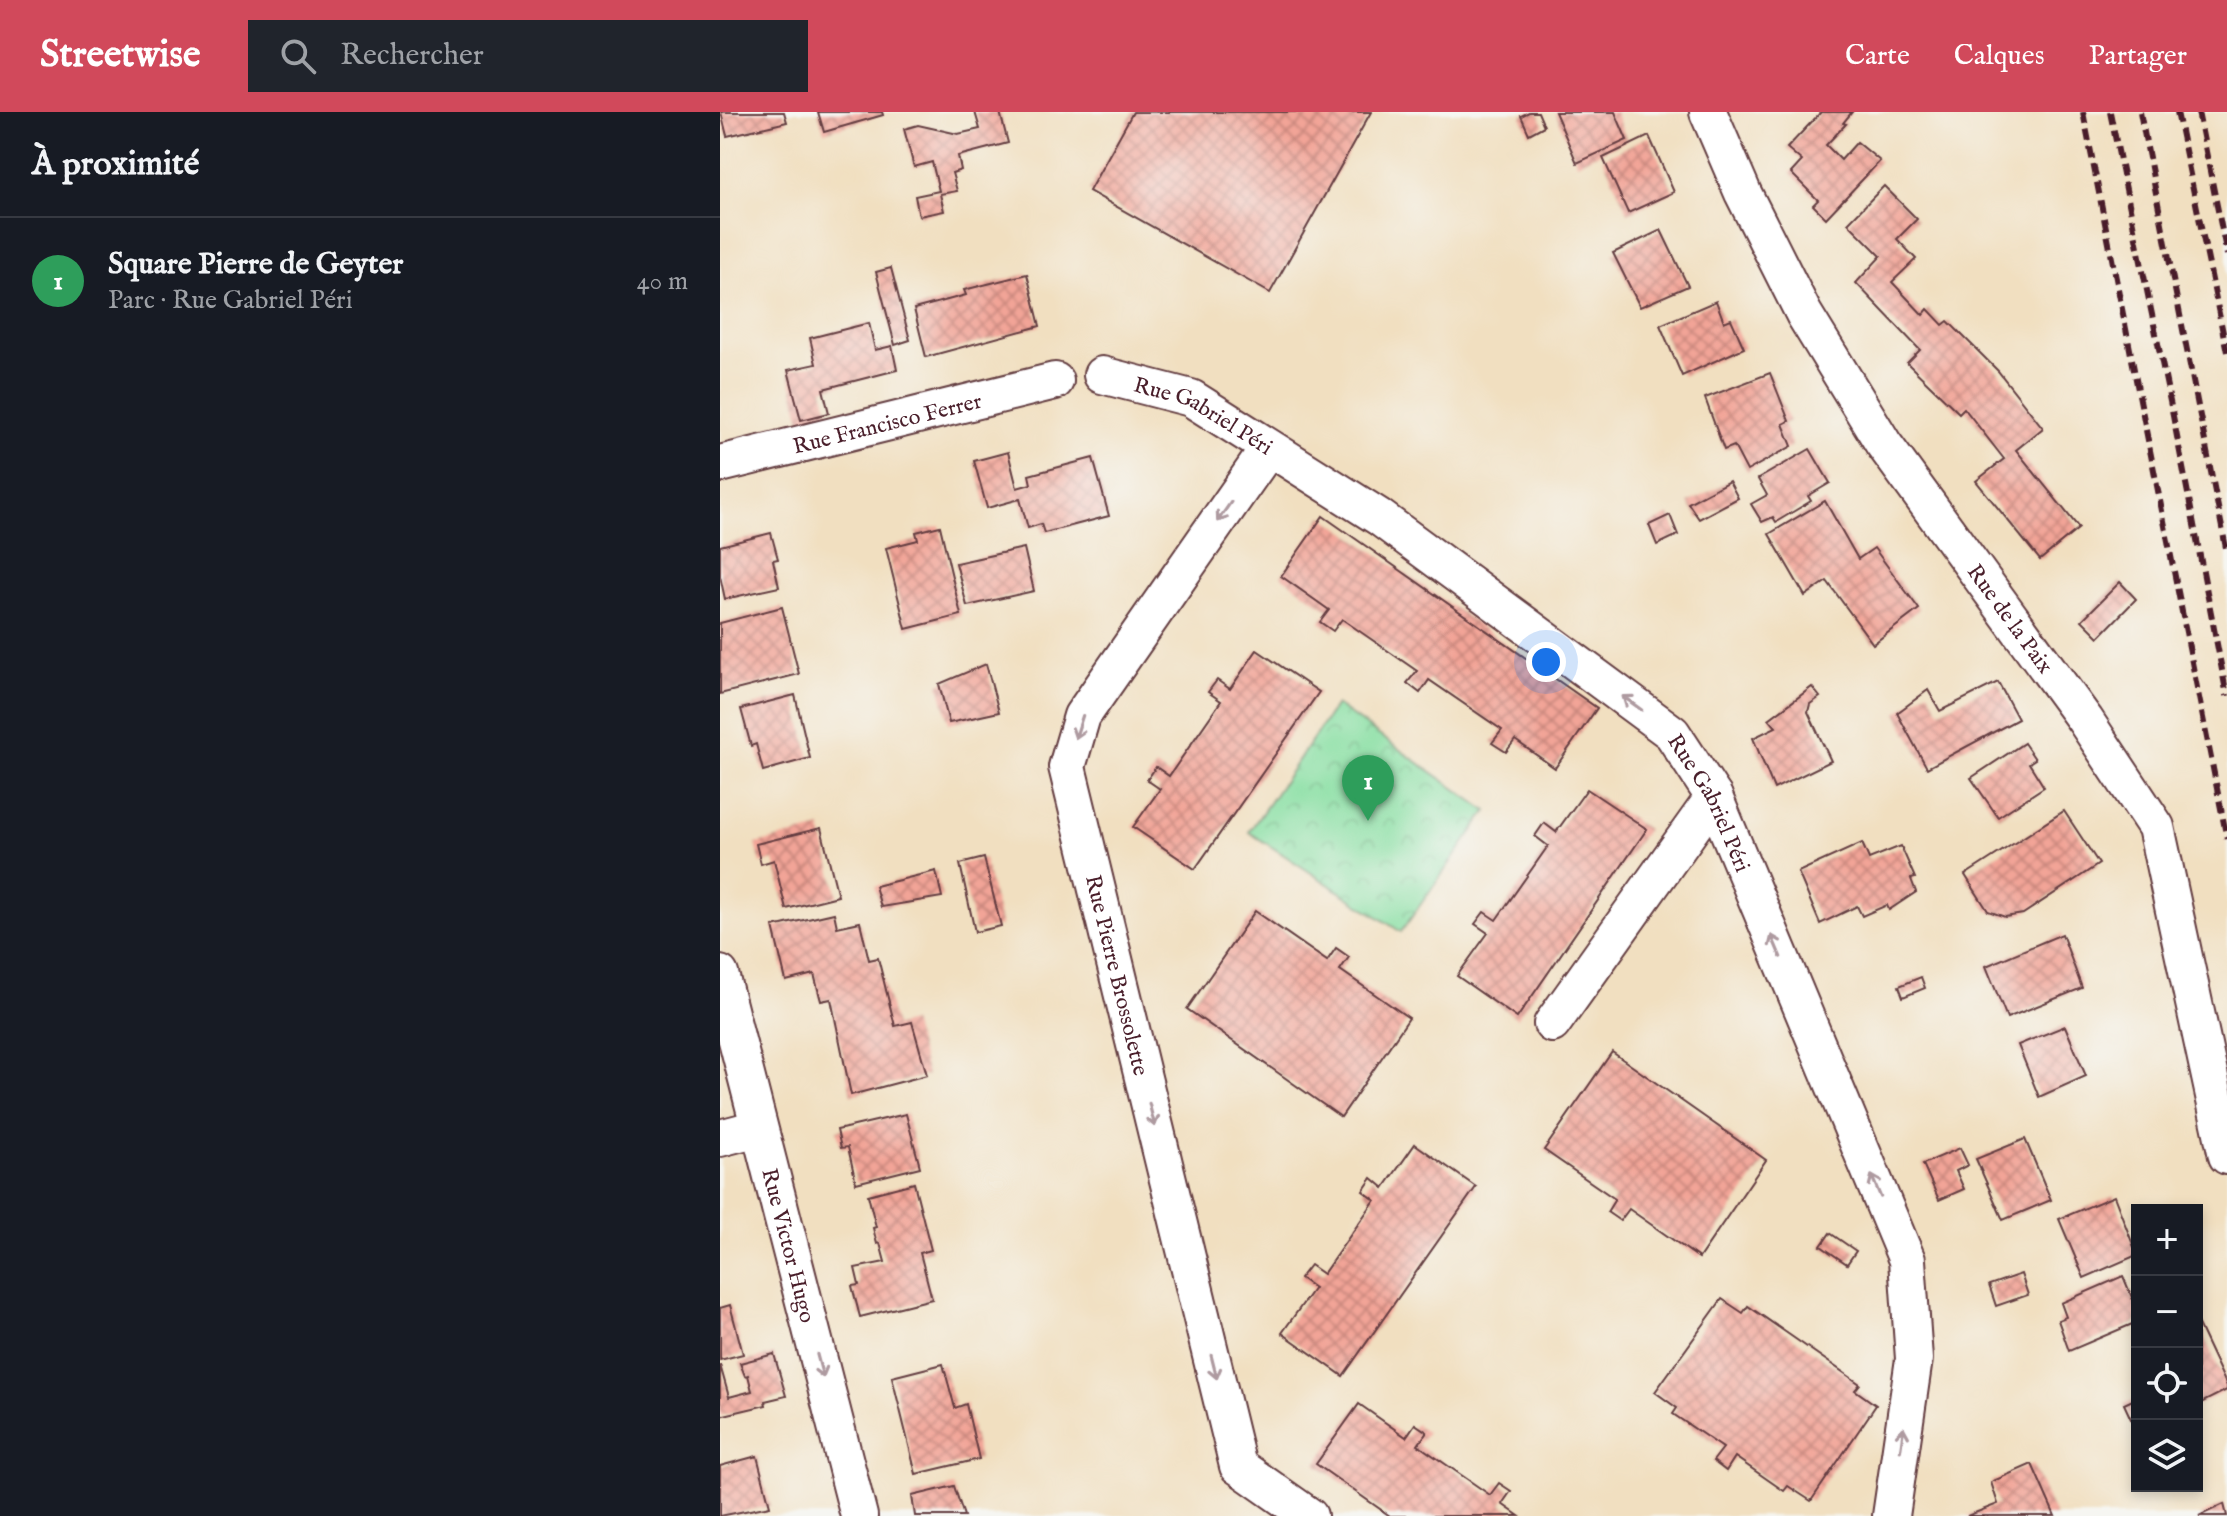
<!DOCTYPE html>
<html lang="fr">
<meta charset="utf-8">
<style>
body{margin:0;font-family:"IM FELL English",serif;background:#20242c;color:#f1f3f6}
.controls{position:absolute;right:24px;bottom:24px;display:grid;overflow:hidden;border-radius:0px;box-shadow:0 4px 12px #0003}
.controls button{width:72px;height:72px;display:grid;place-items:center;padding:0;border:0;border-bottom:2px solid #363941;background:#171b24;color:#f1f3f6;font:40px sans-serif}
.you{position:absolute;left:826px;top:550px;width:28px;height:28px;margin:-20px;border:6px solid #fff;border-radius:50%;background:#1a73e8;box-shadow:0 0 0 12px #1a73e833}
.badge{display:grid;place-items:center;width:52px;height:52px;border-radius:50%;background:#d1495b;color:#fff;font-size:26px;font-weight:700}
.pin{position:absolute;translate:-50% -66px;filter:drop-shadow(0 2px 4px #0008)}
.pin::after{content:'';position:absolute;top:42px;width:28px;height:24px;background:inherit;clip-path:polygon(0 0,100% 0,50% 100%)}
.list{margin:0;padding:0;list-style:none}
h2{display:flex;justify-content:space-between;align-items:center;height:104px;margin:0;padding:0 32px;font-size:34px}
h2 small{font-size:26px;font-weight:400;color:#9ea1a6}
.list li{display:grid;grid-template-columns:52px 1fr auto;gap:24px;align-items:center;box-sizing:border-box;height:128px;padding:0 32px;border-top:2px solid #363941}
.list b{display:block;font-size:30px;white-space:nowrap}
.list p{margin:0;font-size:26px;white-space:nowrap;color:#9ea1a6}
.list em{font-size:26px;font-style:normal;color:#9ea1a6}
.icon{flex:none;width:44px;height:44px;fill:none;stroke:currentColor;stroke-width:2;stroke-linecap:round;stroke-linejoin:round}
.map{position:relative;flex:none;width:1507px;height:1404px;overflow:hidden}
header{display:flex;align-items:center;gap:48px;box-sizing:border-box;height:112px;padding:0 40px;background:#d1495b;color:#fff}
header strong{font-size:38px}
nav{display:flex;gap:44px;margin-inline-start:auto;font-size:28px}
.search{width:560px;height:72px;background:#20242c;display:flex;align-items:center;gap:20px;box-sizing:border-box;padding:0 28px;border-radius:0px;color:#9ea1a6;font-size:30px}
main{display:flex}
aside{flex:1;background:#171b24}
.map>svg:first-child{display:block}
</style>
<header>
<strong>Streetwise</strong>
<div class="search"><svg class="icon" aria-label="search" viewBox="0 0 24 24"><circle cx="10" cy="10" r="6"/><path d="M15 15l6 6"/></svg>Rechercher</div>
<nav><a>Carte</a><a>Calques</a><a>Partager</a></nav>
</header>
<main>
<aside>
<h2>À proximité<small></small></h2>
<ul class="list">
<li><span class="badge" style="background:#2e9e5b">1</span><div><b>Square Pierre de Geyter</b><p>Parc · Rue Gabriel Péri</p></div><em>40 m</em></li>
</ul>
</aside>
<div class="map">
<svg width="1507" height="1404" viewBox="0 0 1507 1404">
<defs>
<pattern id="park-crowns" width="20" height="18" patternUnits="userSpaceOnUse" patternTransform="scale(2)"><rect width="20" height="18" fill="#88dfa3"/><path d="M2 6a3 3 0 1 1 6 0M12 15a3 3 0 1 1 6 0" fill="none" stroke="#77bf8c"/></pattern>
<pattern id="building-cross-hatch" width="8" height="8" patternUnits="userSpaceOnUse" patternTransform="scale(2)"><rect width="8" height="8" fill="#f2a497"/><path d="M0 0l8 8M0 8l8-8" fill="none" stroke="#c6857b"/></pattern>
</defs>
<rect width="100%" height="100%" fill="#f6f6f2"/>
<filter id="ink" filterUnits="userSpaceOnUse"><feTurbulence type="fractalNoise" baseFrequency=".0125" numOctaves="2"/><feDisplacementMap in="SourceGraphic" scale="16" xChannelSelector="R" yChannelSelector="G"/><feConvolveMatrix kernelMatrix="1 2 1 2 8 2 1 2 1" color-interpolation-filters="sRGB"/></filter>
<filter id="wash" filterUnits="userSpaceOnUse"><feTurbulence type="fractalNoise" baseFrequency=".006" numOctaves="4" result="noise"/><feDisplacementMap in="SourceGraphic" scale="32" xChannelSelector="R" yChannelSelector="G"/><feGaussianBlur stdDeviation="1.8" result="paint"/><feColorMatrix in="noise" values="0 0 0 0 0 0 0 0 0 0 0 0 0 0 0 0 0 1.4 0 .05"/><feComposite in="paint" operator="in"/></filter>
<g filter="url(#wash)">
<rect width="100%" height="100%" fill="#f1dfc0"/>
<path fill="url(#park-crowns)" stroke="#697f67" stroke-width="2" d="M 616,593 L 767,699 L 681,820 L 529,720 Z"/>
<g id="blocks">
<g fill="url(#building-cross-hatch)">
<path d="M 1,0 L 64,0 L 67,10 L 7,24 Z"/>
<path d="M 98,0 L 162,0 L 163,3 L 104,20 Z"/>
<path d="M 255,0 L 280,0 L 288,31 L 238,44 L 241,58 L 232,61 L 237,79 L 220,82 L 224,99 L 199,104 L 195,84 L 219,79 L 212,50 L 194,55 L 184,17 L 198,13 L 238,22 L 260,17 Z"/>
<path d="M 413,0 L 651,0 L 550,181 L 369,79 Z"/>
<path d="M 809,0 L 818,0 L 824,14 L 809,22 L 801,4 Z"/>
<path d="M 835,0 L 895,0 L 907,28 L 857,51 Z"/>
<path d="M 1101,0 L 1132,0 L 1123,11 L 1126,12 L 1106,33 L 1121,48 L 1137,30 L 1160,49 L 1106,106 L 1093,93 L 1098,88 L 1071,61 L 1082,49 L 1067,36 Z"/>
<path d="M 929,24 L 954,80 L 908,101 L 883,46 Z"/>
<path d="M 1164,74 L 1197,107 L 1177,127 L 1196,147 L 1172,170 L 1203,203 L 1208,197 L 1223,213 L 1228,209 L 1278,259 L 1323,316 L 1296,338 L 1359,416 L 1320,448 L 1256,369 L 1284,347 L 1244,296 L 1239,301 L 1187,251 L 1200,238 L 1136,171 L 1161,144 L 1128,111 Z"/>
<path d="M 941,118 L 968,174 L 920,195 L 893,141 Z"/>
<path d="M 171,156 L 190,228 L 175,233 L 156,160 Z"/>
<path d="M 307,162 L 320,214 L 206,245 L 194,197 L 246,183 L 244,178 Z"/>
<path d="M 996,189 L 1004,210 L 1011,207 L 1024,236 L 962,264 L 940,213 Z"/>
<path d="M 149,211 L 155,238 L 172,234 L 177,258 L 103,277 L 109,301 L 81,308 L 68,258 L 96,252 L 90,226 Z"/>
<path d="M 1050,261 L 1069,309 L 1063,312 L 1072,334 L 1027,359 L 1014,334 L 1004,338 L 985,286 Z"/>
<path d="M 1090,337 L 1110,371 L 1088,384 L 1091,389 L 1056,410 L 1053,405 L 1042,410 L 1031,392 L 1047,383 L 1038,367 Z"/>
<path d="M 288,340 L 297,376 L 311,372 L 309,363 L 373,346 L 389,404 L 324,421 L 321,412 L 308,416 L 300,387 L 267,396 L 254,349 Z"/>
<path d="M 1009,369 L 1018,386 L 979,407 L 968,391 Z"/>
<path d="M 1105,389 L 1138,447 L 1154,436 L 1199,497 L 1153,532 L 1107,469 L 1085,484 L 1049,422 Z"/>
<path d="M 950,403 L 958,423 L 937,433 L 929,413 Z"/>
<path d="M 603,404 L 877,596 L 835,656 L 795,628 L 786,640 L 772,631 L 782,618 L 709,568 L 700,581 L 687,571 L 697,559 L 622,507 L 613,519 L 600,510 L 609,498 L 561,464 Z"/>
<path d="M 220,414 L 241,503 L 186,517 L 166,436 L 198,428 L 196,420 Z"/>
<path d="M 51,421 L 58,447 L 53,448 L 59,475 L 5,487 L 0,464 L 0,434 Z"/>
<path d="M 304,436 L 314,479 L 247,494 L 236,451 Z"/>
<path d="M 1400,470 L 1416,487 L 1379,525 L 1362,508 Z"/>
<path d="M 62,495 L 79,562 L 0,582 L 0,511 Z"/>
<path d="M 537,538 L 599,580 L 475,757 L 413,715 L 440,677 L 427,668 L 436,655 L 449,664 L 501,589 L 488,580 L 497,568 L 510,577 Z"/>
<path d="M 266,552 L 279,600 L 229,611 L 219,572 Z"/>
<path d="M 1278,570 L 1298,607 L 1207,656 L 1177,601 L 1208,578 L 1220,599 Z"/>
<path d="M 1092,575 L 1100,585 L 1090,592 L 1088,600 L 1111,649 L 1054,677 L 1033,626 L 1056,615 L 1049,607 Z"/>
<path d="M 75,583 L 90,646 L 43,659 L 36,632 L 31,634 L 21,597 Z"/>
<path d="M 1304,631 L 1315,647 L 1309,651 L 1324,675 L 1278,705 L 1251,666 Z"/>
<path d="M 867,677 L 927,717 L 797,906 L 737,864 L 768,821 L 755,812 L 764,800 L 776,808 L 828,734 L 815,724 L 824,711 L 836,720 Z"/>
<path d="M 1344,699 L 1379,752 L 1303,802 L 1285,805 L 1268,799 L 1245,763 Z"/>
<path d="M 101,716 L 118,784 L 66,797 L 54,748 L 41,752 L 36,732 Z"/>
<path d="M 1142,731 L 1149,747 L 1181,734 L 1195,766 L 1191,767 L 1196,780 L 1169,798 L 1167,793 L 1142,804 L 1137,794 L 1100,812 L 1078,760 Z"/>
<path d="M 264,746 L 281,814 L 255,820 L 240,752 Z"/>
<path d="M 216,759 L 222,785 L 161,795 L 155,774 Z"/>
<path d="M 535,799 L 607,849 L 616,836 L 629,845 L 620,858 L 689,906 L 621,1005 L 467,897 Z"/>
<path d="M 114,801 L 117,815 L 140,810 L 149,848 L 158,846 L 175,914 L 192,910 L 207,963 L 131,983 L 111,887 L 101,889 L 94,862 L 66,869 L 53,815 Z"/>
<path d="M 1342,822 L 1362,876 L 1287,906 L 1266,854 Z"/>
<path d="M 1201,865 L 1205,876 L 1183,885 L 1179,874 Z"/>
<path d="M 1345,914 L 1366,964 L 1319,985 L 1298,933 Z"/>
<path d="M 892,940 L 1046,1048 L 979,1146 L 909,1097 L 900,1109 L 887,1100 L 895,1087 L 824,1038 Z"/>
<path d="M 186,1002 L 200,1055 L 136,1071 L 128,1035 L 121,1036 L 117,1018 Z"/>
<path d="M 1305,1027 L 1331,1088 L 1283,1108 L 1256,1047 Z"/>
<path d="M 695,1032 L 756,1075 L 623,1264 L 562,1221 L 594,1176 L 580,1166 L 590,1153 L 603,1162 L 655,1088 L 643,1079 L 652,1066 L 664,1076 Z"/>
<path d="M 1240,1036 L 1248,1053 L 1236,1059 L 1244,1077 L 1219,1088 L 1203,1052 Z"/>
<path d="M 194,1071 L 211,1138 L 200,1141 L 212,1187 L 140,1205 L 132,1174 L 139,1173 L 135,1156 L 165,1150 L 160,1131 L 157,1132 L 153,1116 L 156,1115 L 148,1083 Z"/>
<path d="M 1394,1084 L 1417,1143 L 1364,1166 L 1339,1107 Z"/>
<path d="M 1110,1121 L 1136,1139 L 1127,1152 L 1101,1134 Z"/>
<path d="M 1301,1162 L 1308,1183 L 1276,1194 L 1269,1173 Z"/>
<path d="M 1403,1164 L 1413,1188 L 1417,1187 L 1417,1210 L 1349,1239 L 1338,1208 L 1346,1205 L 1341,1191 Z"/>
<path d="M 1002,1187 L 1023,1201 L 1028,1194 L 1140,1272 L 1135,1278 L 1156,1293 L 1091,1389 L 1068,1374 L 1064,1379 L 1015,1345 L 1006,1359 L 993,1349 L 1003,1336 L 953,1302 L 957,1296 L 935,1280 Z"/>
<path d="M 10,1193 L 23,1242 L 0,1248 L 0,1196 Z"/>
<path d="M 1477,1210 L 1507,1274 L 1507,1278 L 1477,1293 Z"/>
<path d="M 54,1242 L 66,1284 L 45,1289 L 46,1293 L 0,1304 L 0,1253 L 9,1285 L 32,1279 L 28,1263 L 25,1264 L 20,1251 Z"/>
<path d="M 223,1252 L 235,1296 L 246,1292 L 259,1347 L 196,1362 L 172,1265 Z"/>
<path d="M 1417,1286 L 1417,1320 L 1404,1292 Z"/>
<path d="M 639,1292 L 686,1325 L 695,1312 L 707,1320 L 698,1333 L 770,1383 L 779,1371 L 791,1379 L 782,1392 L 799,1404 L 670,1404 L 596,1352 Z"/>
<path d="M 37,1344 L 50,1394 L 0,1404 L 0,1354 Z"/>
<path d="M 1312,1352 L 1335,1404 L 1247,1404 L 1278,1392 L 1271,1370 Z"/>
<path d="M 234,1374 L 244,1404 L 195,1404 L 192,1384 Z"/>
<path d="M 1504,1392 L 1507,1404 L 1479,1404 Z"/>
</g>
</g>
</g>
<g filter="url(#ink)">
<use href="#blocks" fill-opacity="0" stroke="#633c41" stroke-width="2"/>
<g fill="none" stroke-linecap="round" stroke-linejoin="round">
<g stroke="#633c41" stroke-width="40">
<g id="street">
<path id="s1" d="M 988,0 L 1023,81 L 1084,202 L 1163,331 L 1365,608 L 1436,715 L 1507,1044"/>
<path id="s2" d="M 382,263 L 471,286 L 659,405 L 952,621 L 994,685 L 1187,1148 L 1194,1247 L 1171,1404"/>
<path id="s3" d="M 549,336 L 362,604 L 347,655 L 518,1354 L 589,1404"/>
<path id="s4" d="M 0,352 L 335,269"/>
<path id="s5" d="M 0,862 L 139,1404"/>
<path d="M 832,912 L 994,685"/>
<path d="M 0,1026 L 38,1016"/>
</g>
</g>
<use href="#street" stroke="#fff" stroke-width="36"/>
<g stroke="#4a1f2b" stroke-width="6" stroke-dasharray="12 6" stroke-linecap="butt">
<path d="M 1363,0 L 1507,727"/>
<path d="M 1390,0 L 1453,304 L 1507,584"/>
<path d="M 1420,0 L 1507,441"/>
<path d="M 1457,0 L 1507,240"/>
<path d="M 1478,0 L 1507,143"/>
</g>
</g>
<defs><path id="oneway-shaft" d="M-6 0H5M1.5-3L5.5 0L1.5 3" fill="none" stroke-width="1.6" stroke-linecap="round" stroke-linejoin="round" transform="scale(2)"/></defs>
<g stroke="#ae9aa0">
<use href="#oneway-shaft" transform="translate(504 400) rotate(125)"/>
<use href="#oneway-shaft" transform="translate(912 591) rotate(-144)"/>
<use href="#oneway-shaft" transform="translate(359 615) rotate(108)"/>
<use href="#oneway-shaft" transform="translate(1056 834) rotate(-113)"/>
<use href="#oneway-shaft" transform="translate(432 1003) rotate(76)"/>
<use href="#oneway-shaft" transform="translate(1156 1074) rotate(-113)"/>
<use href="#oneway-shaft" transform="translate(100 1254) rotate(75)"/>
<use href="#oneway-shaft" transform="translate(494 1255) rotate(76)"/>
<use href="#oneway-shaft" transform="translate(1182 1327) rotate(-82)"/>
</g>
</g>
<g text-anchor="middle" stroke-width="6" stroke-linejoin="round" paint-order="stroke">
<g font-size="22" fill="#4a1f2b" stroke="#f6f6f2">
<text dy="8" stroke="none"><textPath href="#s2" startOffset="110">Rue Gabriel Péri</textPath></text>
<text dy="8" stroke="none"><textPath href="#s4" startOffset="172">Rue Francisco Ferrer</textPath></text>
<text dy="8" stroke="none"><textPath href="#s1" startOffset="592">Rue de la Paix</textPath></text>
<text dy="8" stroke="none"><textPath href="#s2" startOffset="758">Rue Gabriel Péri</textPath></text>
<text dy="8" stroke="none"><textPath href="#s3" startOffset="594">Rue Pierre Brossolette</textPath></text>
<text dy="8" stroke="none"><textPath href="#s5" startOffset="280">Rue Victor Hugo</textPath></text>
</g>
</g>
</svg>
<div class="controls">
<button>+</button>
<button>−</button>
<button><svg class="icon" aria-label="locate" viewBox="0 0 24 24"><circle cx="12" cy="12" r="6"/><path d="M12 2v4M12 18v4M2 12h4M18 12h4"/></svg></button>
<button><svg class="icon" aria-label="layers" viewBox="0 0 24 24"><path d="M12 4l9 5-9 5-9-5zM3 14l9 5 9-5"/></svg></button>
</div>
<div class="you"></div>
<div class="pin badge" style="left:648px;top:709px;background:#2e9e5b">1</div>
</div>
</main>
